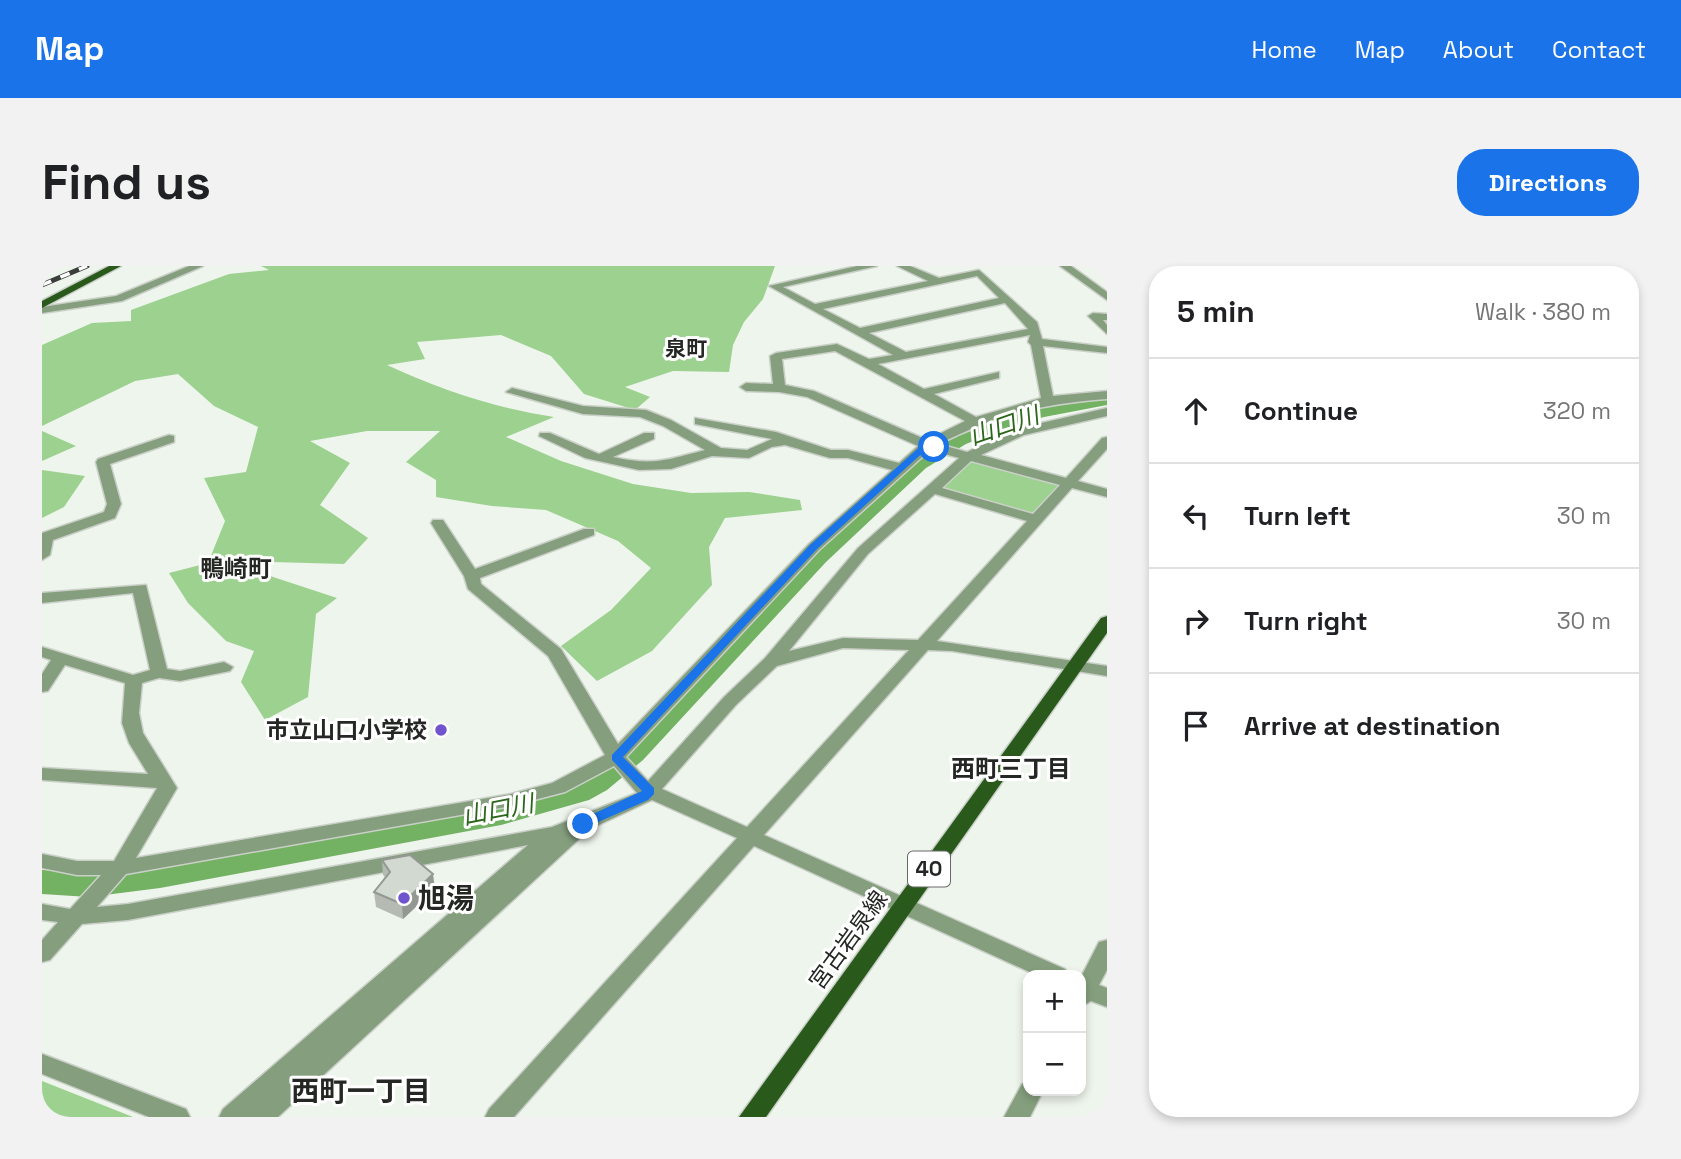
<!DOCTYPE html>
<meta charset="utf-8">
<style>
body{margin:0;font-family:"Space Grotesk","Noto Sans JP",sans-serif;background:#f2f2f2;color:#202124}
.controls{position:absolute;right:21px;bottom:21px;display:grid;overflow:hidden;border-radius:14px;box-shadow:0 4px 10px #0003}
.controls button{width:63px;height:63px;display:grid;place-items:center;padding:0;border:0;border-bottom:2px solid #e0e0e0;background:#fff;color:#202124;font:35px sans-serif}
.stop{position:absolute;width:21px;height:21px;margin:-16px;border:5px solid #1a73e8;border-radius:50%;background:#fff}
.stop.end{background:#1a73e8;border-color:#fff;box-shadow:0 2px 7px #0008}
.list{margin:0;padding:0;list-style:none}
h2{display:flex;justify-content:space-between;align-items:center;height:91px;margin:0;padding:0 28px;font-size:30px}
h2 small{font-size:23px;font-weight:400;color:#757577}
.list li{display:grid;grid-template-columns:46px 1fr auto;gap:21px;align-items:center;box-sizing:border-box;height:105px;padding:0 28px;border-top:2px solid #e0e0e0}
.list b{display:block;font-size:26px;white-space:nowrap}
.list em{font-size:23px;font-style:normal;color:#757577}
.icon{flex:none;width:38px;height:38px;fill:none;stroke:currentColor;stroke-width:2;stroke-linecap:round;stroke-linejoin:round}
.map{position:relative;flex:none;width:1065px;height:851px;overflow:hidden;border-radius:28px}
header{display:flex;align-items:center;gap:42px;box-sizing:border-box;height:98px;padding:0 35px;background:#1a73e8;color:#fff}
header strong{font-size:33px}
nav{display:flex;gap:38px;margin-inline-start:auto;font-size:24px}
.intro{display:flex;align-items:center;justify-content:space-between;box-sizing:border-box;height:168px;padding:0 42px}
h1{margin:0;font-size:49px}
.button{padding:18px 32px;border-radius:28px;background:#1a73e8;color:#fff;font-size:24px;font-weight:700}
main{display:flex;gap:42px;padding:0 42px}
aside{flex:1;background:#fff;border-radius:28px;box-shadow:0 4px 10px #0003}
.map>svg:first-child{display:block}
</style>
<header>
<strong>Map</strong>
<nav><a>Home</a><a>Map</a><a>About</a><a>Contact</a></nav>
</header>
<div class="intro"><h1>Find us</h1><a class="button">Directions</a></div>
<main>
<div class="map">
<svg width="1065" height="851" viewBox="0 0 1065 851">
<rect width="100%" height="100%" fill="#eef5ec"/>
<g fill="#9cd18f">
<path d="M 219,0 L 733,0 L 721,33 L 702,56 L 691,79 L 687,106 L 631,105 L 583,121 L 608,131 L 593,144 L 542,128 L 509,90 L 459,69 L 375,76 L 383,93 L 345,99 C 399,124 453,142 512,151 L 464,171 L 519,195 L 591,218 L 649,227 L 707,226 L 758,234 L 760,244 L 683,252 L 667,281 L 670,319 L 610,385 L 555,415 L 519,380 L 569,344 L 609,302 L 576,275 L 504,244 L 450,240 L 394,231 L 394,214 L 364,196 L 398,165 L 325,165 L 268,175 L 308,197 L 278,239 L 326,272 L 302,298 L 230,296 L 216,306 L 295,332 L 274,348 L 266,431 L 223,454 L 199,416 L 212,385 L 184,375 L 146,337 L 127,307 L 166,297 L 183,255 L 162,212 L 204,206 L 216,161 L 172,140 L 136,108 L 93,115 L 0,160 L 0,79 L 50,57 L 89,55 L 89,44 L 187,8 L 227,4 Z"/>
<path d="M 0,165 L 34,180 L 0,195 Z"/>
<path d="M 930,193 L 1019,217 L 990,250 L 896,222 Z"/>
<path d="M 0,204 L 43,210 L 22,241 L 0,252 Z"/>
<path d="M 0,815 L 91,851 L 0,851 Z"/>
</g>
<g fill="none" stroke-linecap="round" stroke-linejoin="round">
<path fill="#73b163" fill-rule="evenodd" d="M 1065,127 L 1065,139 L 1002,151 L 964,162 L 924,178 L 884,202 L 784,296 L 601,494 L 565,524 L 547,534 L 459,559 L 118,622 L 47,631 L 0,628 L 0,604 L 47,606 L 95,601 L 459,537 L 523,519 L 541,510 L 579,480 L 766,285 L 867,192 L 908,169 L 949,153 L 999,139 Z"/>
<g stroke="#cad0c8" stroke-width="3">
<g id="minor">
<path d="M 0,0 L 13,0 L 0,7 Z"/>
<path d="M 147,0 L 161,0 L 80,35 L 0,47 L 0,41 L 74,30 Z"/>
<path d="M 815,0 L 835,0 L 741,21 L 773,38 L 886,15 L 855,0 L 868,0 L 897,12 L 937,4 L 995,56 L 1000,73 L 1065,81 L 1065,87 L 1001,80 L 1011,130 L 1065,125 L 1065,133 C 999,138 957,148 897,178 L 925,186 L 973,163 L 1065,142 L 1065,150 L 982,169 L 939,189 L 1024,212 L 1060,172 L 1065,171 L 1065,183 L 1036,215 L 1065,223 L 1065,231 L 1030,222 L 895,375 L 1065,400 L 1065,410 L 910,385 L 886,384 L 722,569 L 1023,703 L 1026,709 L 994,709 L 712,580 L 472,851 L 443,851 L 447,843 L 695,572 L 610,534 L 548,563 L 236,851 L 177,851 L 181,843 L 486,579 L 86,654 L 40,658 L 8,694 L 0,696 L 0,674 L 16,656 L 0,654 L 0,638 L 28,643 L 59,609 L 35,609 L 0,602 L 0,588 L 35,595 L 72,595 L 115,522 L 0,514 L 0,502 L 106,508 L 87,477 L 80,457 L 83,417 L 23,399 L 6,425 L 0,426 L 0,408 L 9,394 L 0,391 L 0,381 L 91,409 L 108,404 L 91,327 L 0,337 L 0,327 L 104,319 L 125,403 L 138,405 L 182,396 L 191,401 L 188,405 L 138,415 L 117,412 L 100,417 L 97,447 L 101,467 L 135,522 L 94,592 L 469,528 L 510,517 L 563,489 L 506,390 L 426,323 L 422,310 L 389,257 L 391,254 L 401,254 L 433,303 L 542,263 L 552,263 L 552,269 L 438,312 L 439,318 L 519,383 L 576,478 L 767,278 L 850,204 L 806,192 L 788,192 L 743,179 L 730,181 L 707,192 L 670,190 L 629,203 L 597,204 L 543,192 L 497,170 L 498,167 L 508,167 L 557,188 L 602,167 L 612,167 L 612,173 L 571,191 C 612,200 624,194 663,184 L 621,160 L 598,151 L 541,148 L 464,126 L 470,122 L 541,140 L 604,144 L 629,154 L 679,182 L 705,184 L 730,173 L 653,158 L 653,152 L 734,166 L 789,184 L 806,184 L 857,197 L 876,180 L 765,131 L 737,126 L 704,125 L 698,121 L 704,117 L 731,118 L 728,90 L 734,87 L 795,78 L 827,93 L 851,89 L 727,20 ZM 935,10 L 957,32 L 818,62 L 781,43 ZM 963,37 L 986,63 L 864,86 L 827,67 ZM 988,69 L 986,76 L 989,79 L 999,132 L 934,151 L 892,128 L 957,112 L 957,106 L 882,123 L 836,98 ZM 793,85 L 923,155 L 885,174 L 772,125 L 743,119 L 740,93 ZM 888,184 L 917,192 L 816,282 L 723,392 L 682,431 L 606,515 L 584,491 L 777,284 ZM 929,195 L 1018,219 L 991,248 L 900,222 ZM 893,228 L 985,255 L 876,374 L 801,372 L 747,385 L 826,288 ZM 801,382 L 867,384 L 705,561 L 620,523 L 694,439 L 735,400 ZM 572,500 L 595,527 L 510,561 L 86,638 L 55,641 L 84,608 L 469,540 L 523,526 Z"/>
<path d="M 1018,0 L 1029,0 L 1065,26 L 1065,34 Z"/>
<path d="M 1051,47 L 1065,48 L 1065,54 L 1061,54 L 1065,59 L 1065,68 L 1046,50 Z"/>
<path d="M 127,169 L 132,170 L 132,176 L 68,198 L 79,238 L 73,252 L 11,274 L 8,289 L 0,294 L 0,267 L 62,246 L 65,238 L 54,196 L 56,193 Z"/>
<path d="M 1065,674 L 1065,704 L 1057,719 L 1065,722 L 1065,741 L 1049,735 L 1039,741 L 1039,711 L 1057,676 Z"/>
<path d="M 0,788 L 144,843 L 148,851 L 107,851 L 0,808 Z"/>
<path d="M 986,816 L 986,825 L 1001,825 L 988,851 L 962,851 L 980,818 Z"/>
</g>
</g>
<g stroke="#cad0c8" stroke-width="3">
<g id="major">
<path d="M 67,0 L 79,0 L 0,42 L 0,35 Z"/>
<path d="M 1065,350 L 1065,367 L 724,851 L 697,851 L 1059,352 Z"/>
</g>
</g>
<use href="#minor" fill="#859f7e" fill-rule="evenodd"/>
<use href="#major" fill="#295a1c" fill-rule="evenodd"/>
<g stroke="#3b3f3b" stroke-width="5">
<path id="rail" d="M 0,19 L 45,0"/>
</g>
<use href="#rail" stroke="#fff" stroke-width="3.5" stroke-dasharray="10" stroke-linecap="butt"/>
</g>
<path fill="#b5bbb3" d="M 340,594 L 393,623 L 361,653 L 334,641 L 332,626 L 343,611 L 341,609 Z"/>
<path fill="#939892" d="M 391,608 L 393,623 L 361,653 L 360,638 Z"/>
<path fill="#d2d9d0" stroke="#939892" stroke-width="2" d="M 368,589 L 391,608 L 360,638 L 332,626 L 348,606 L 340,594 Z"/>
<path fill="#1a73e8" d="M 882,177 L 896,181 L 886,182 L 775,283 L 581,491 L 612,522 L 612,528 L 606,534 L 545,561 L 536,561 L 536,555 L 600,525 L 570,494 L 570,489 L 768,279 Z"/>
<g fill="#7054ce" stroke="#fff" stroke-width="2.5">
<circle cx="399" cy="464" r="7"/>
<circle cx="362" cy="632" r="7"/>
</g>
<g text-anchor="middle" stroke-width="6" stroke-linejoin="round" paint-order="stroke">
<g font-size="21" font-weight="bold" fill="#242724" stroke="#fff">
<text x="644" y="90">泉町</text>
</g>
<rect fill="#fff" stroke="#666866" stroke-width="2" x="866" y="585.5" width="42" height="35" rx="5"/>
<g font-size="21" font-weight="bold" fill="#242724">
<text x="887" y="610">40</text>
</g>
<g font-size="23" font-weight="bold" fill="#242724" stroke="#fff" text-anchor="end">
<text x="385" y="472">市立山口小学校</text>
</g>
<g font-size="23" fill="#242724" stroke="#fff">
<text transform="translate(806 674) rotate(-54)" y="8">宮古岩泉線</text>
</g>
<g font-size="24" font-style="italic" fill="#2b661a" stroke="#fff">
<text transform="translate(962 160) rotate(-19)" y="8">山口川</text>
<text transform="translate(456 544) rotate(-11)" y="8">山口川</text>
</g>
<g font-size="24" font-weight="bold" fill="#242724" stroke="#fff">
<text x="194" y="311">鴨崎町</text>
<text x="969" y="511">西町三丁目</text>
</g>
<g font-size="28" font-weight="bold" fill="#242724" stroke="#fff" text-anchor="start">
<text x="376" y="642">旭湯</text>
</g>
<g font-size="28" font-weight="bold" fill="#242724" stroke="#fff">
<text x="319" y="835">西町一丁目</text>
</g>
</g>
</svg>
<div class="controls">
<button>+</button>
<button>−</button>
</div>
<div class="stop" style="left:892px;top:181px"></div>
<div class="stop end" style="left:541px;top:558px"></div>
</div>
<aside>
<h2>5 min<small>Walk · 380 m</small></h2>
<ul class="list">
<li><svg class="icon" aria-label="ahead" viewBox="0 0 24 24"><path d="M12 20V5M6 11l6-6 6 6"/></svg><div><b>Continue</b></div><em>320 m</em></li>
<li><svg class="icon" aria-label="left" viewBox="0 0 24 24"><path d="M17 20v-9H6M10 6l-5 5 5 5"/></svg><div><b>Turn left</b></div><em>30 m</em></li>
<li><svg class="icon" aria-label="right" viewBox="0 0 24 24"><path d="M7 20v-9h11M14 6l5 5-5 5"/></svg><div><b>Turn right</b></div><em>30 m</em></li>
<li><svg class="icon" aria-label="arrive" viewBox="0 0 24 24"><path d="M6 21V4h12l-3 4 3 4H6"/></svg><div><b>Arrive at destination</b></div></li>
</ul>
</aside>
</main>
